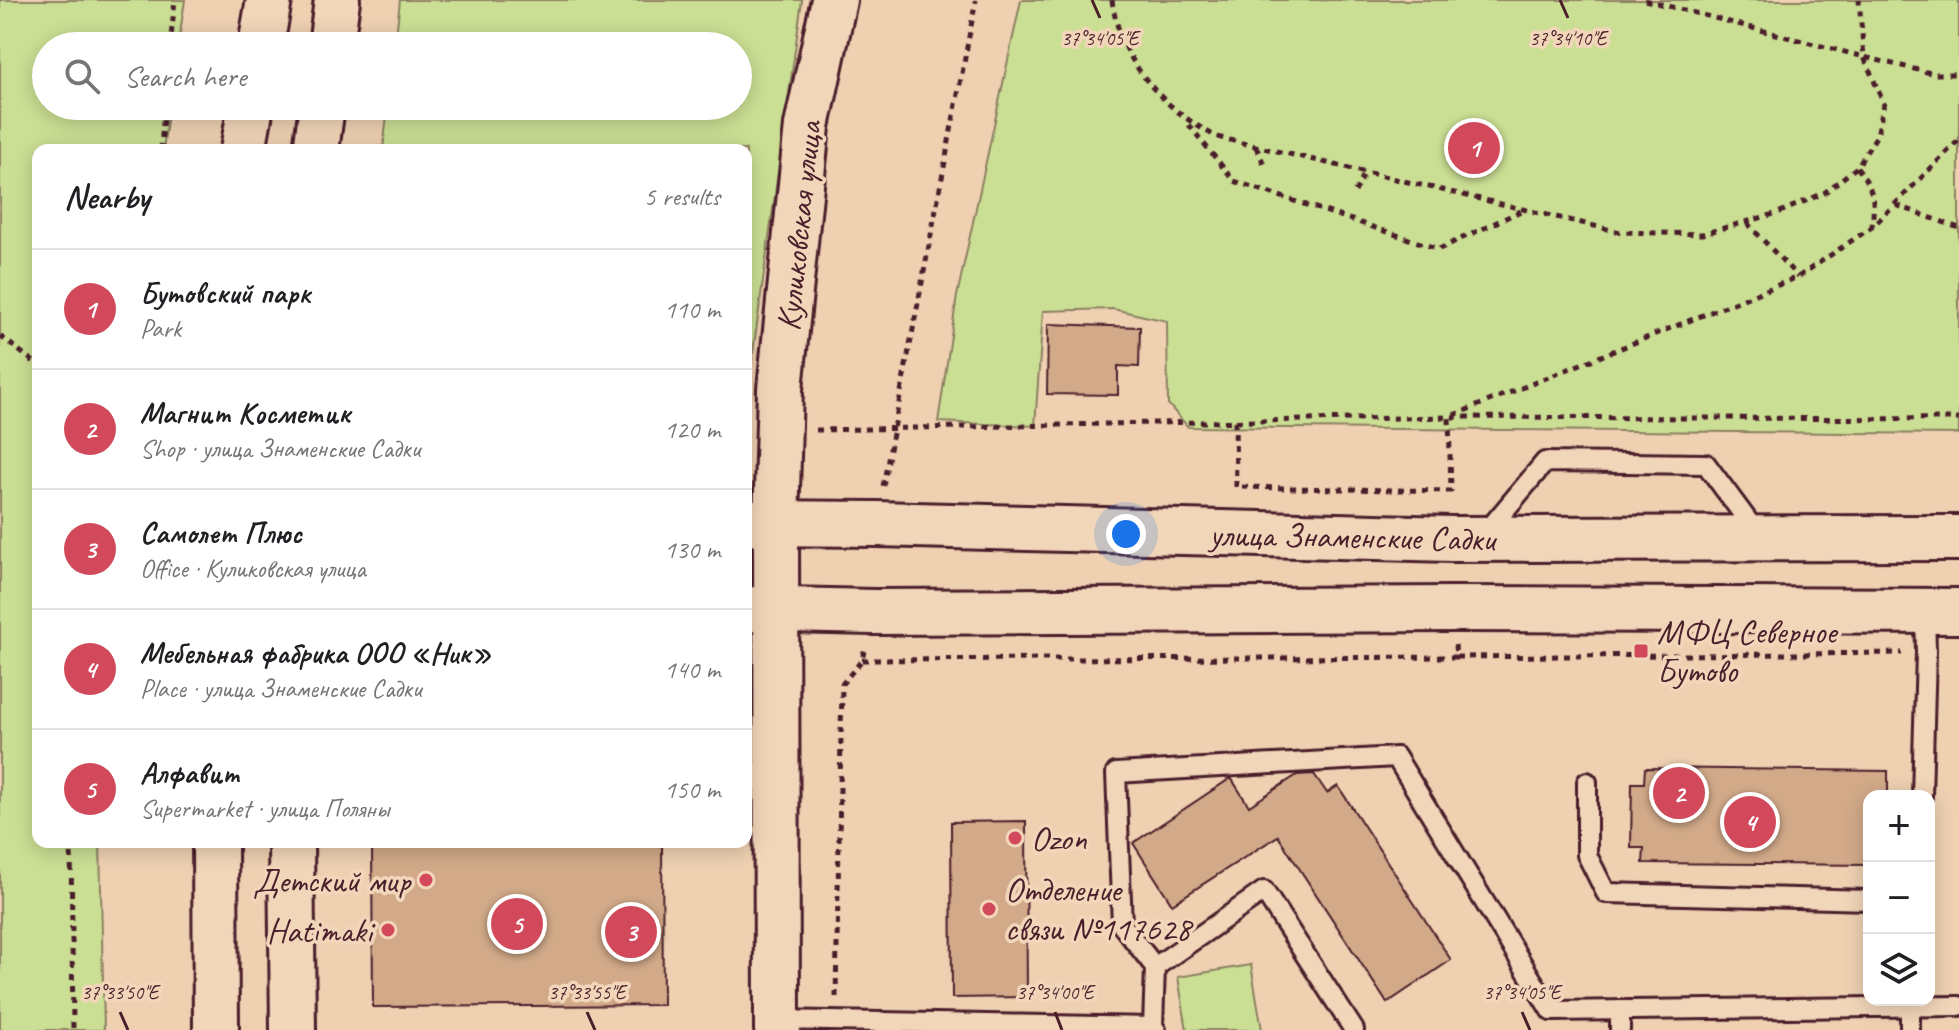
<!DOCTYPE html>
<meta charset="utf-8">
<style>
body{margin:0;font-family:Caveat,sans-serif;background:#f2f2f2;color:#202124}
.controls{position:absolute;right:24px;bottom:24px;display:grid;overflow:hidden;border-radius:16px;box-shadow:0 4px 20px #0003}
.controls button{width:72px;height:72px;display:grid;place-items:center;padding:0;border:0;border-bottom:2px solid #e0e0e0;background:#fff;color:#202124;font:40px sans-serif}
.you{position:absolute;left:1126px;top:534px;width:28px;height:28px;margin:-20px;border:6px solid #fff;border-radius:50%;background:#1a73e8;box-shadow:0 0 0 12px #1a73e833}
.badge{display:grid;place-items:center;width:52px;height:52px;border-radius:50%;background:#d1495b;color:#fff;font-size:26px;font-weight:700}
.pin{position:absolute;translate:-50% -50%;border:4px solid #fff;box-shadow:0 2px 8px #0006}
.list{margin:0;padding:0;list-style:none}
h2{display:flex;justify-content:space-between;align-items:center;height:104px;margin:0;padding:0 32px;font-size:34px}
h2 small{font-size:26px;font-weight:400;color:#757577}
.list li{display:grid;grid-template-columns:52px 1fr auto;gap:24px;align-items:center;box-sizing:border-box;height:120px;padding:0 32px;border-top:2px solid #e0e0e0}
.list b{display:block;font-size:30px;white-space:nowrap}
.list p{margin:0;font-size:26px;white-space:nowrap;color:#757577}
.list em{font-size:26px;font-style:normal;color:#757577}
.icon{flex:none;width:44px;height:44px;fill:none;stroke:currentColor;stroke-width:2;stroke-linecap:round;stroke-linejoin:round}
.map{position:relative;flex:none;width:1959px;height:1030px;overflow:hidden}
.search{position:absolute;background:#fff;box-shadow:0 4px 20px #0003;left:32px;top:32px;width:720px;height:88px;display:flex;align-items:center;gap:20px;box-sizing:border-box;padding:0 28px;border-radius:44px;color:#757577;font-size:30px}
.panel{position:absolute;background:#fff;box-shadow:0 4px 20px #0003;left:32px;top:144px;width:720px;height:704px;border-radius:16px}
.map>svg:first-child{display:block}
</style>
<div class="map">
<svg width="1959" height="1030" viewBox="0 0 1959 1030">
<rect width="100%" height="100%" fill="#efd1b2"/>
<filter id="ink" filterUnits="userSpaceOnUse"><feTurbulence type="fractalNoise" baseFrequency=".0125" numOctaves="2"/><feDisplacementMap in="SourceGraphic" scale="16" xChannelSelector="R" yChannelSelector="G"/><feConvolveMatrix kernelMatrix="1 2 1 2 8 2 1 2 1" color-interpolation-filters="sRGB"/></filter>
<g filter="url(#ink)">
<g fill="#cbdf94" stroke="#8a7f60" stroke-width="2">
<path d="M 0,0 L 185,0 L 178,46 L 46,46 L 46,106 L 169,106 L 163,150 L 38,150 L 38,842 L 100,842 L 104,1030 L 0,1030 Z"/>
<path d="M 400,0 L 802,0 L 746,403 L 746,150 L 383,150 L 388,106 L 738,106 L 738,46 L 395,46 Z"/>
<path d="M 1021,0 L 1959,0 L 1959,434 L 1188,427 L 1168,404 L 1167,321 L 1113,309 L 1043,311 L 1035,426 L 938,422 L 957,296 Z"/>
<path d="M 1251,965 L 1262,1030 L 1187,1030 L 1178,977 Z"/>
</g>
<g fill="#d2aa89" stroke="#4a1f2b" stroke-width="2">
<path d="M 1048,324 L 1140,327 L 1139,367 L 1118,366 L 1118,395 L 1047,394 Z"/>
<path d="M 1645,768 L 1888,771 L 1888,796 L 1869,796 L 1869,865 L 1643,863 L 1644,848 L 1631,848 L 1632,783 L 1644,783 Z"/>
<path d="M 1314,774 L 1327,793 L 1338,786 L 1451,960 L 1387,1003 L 1278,836 L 1172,904 L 1133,843 L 1231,778 L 1249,806 L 1297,775 Z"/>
<path d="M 1026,821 L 1027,997 L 952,998 L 951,822 Z"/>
<path d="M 372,842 L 662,842 L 663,1005 L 373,1007 Z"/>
</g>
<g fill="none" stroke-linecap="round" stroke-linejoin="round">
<g stroke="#4a1f2b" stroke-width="24">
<g id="lane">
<path d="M 1484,535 L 1545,462 L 1706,464 L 1759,536"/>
<path d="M 1587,782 L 1587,855 L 1606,893 L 1869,900"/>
<path d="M 1922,796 L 1926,652 L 1925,611"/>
<path d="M 1155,967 L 1264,891 L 1354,1030"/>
<path d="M 1910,1006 L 1910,1030"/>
<path d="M 1620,1010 L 1620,1030"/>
<path d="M 777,1020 L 1153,1027"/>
<path d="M 1156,1030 L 1153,1027 L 1155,967 L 1122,925 L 1116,773 L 1396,757 L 1551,1011 L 1959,1006"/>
</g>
</g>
<g stroke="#4a1f2b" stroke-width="50">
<g id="secondary">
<path d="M 261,46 L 269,0"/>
<path d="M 331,46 L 337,0"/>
<path d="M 243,150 L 251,106"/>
<path d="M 316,150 L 322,106"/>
<path d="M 746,523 L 877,524 L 1452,539 L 1959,538"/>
<path d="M 746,609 L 874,612 L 1454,609 L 1959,611"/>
<path d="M 215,842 L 216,1030"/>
<path d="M 291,842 L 293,1030"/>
<path d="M 777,1030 L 776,524 L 780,389 L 807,126 L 834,0"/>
</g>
</g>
<g stroke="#4a1f2b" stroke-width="5" stroke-dasharray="6 6" stroke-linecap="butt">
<path d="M 1112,0 C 1120,62 1163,109 1217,137 L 1620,232 L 1702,234 L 1778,213 L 1824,193 L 1857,167 L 1877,135 L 1884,104 L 1864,57 L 1859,0"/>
<path d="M 1645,0 L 1864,57 L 1935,74 L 1959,74"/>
<path d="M 170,46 L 175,0"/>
<path d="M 1189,125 L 1234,181 L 1439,249 L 1525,209"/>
<path d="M 1256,147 L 1266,168"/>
<path d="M 161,150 L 164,106"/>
<path d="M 1857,167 C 1874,190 1875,199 1872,226"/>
<path d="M 1355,192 L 1365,172"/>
<path d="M 1896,205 L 1959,228"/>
<path d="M 1747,223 L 1798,277"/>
<path d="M 0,336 L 38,365"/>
<path d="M 1235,421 L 1236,487 L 1451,491 L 1449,417 L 1798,277 L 1872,227 L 1959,140"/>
<path d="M 816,430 L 1449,417 L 1959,419"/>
<path d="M 883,486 L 976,0"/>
<path d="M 1456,657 L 1902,653"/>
<path d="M 862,660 L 1456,657 L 1455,644"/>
<path d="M 71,842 L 73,1030"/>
<path d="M 836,997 L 842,684 L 862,660 L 865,647"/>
</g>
<use href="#lane" stroke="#f2d6b9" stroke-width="18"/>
<use href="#secondary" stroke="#f2d6b9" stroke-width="44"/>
</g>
</g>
<path fill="none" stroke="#4a1f2b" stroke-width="3" d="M 1092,0 L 1100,18M 1560,0 L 1568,18M 120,1012 L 128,1030M 587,1012 L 595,1030M 1055,1012 L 1062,1030M 1522,1012 L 1530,1030"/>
<g fill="#d1495b" stroke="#f2d6b9" stroke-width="3">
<rect x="1633" y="643" width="16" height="16" rx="4"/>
<circle cx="1015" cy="838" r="8"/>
<circle cx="426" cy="880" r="8"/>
<circle cx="989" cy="909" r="8"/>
<circle cx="388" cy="930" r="8"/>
</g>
<g text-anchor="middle" stroke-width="7" stroke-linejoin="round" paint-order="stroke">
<g font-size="34" fill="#4a1f2b" stroke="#f2d6b9">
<text transform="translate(798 226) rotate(-84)" y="12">Куликовская улица</text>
<text transform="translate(1352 536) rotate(1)" y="12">улица Знаменские Садки</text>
</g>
<g font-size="34" fill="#4a1f2b" stroke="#f2d6b9" text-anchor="start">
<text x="1657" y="643">МФЦ Северное<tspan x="1657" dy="39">Бутово</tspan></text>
<text x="1031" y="850">Ozon</text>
<text x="410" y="892" text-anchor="end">Детский мир</text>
<text x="1005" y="901">Отделение<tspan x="1005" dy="39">связи №117628</tspan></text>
<text x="372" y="942" text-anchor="end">Hatimaki</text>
</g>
</g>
<g font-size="20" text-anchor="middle" fill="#4a1f2b" stroke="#f2d6b9" stroke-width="7" stroke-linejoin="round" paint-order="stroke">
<text x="1100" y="45">37°34'05"E</text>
<text x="1568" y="45">37°34'10"E</text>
<text x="120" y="999">37°33'50"E</text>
<text x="587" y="999">37°33'55"E</text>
<text x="1055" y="999">37°34'00"E</text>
<text x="1522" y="999">37°34'05"E</text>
</g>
</svg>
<div class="controls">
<button>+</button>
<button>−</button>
<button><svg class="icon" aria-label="layers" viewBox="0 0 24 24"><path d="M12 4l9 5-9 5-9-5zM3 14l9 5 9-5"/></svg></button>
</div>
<div class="you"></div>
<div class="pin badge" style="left:1474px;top:148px">1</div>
<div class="pin badge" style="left:1679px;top:793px">2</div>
<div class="pin badge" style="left:631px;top:932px">3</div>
<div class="pin badge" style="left:1750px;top:822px">4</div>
<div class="pin badge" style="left:517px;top:924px">5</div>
<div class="search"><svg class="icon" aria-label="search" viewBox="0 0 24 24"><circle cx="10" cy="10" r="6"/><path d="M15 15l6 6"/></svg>Search here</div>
<section class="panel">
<h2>Nearby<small>5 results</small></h2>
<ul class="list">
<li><span class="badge">1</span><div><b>Бутовский парк</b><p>Park</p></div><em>110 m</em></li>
<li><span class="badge">2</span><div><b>Магнит Косметик</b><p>Shop · улица Знаменские Садки</p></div><em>120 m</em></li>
<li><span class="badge">3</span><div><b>Самолет Плюс</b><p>Office · Куликовская улица</p></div><em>130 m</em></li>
<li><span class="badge">4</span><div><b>Мебельная фабрика ООО «Ник»</b><p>Place · улица Знаменские Садки</p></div><em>140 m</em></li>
<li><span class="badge">5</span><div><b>Алфавит</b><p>Supermarket · улица Поляны</p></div><em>150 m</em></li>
</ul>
</section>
</div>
